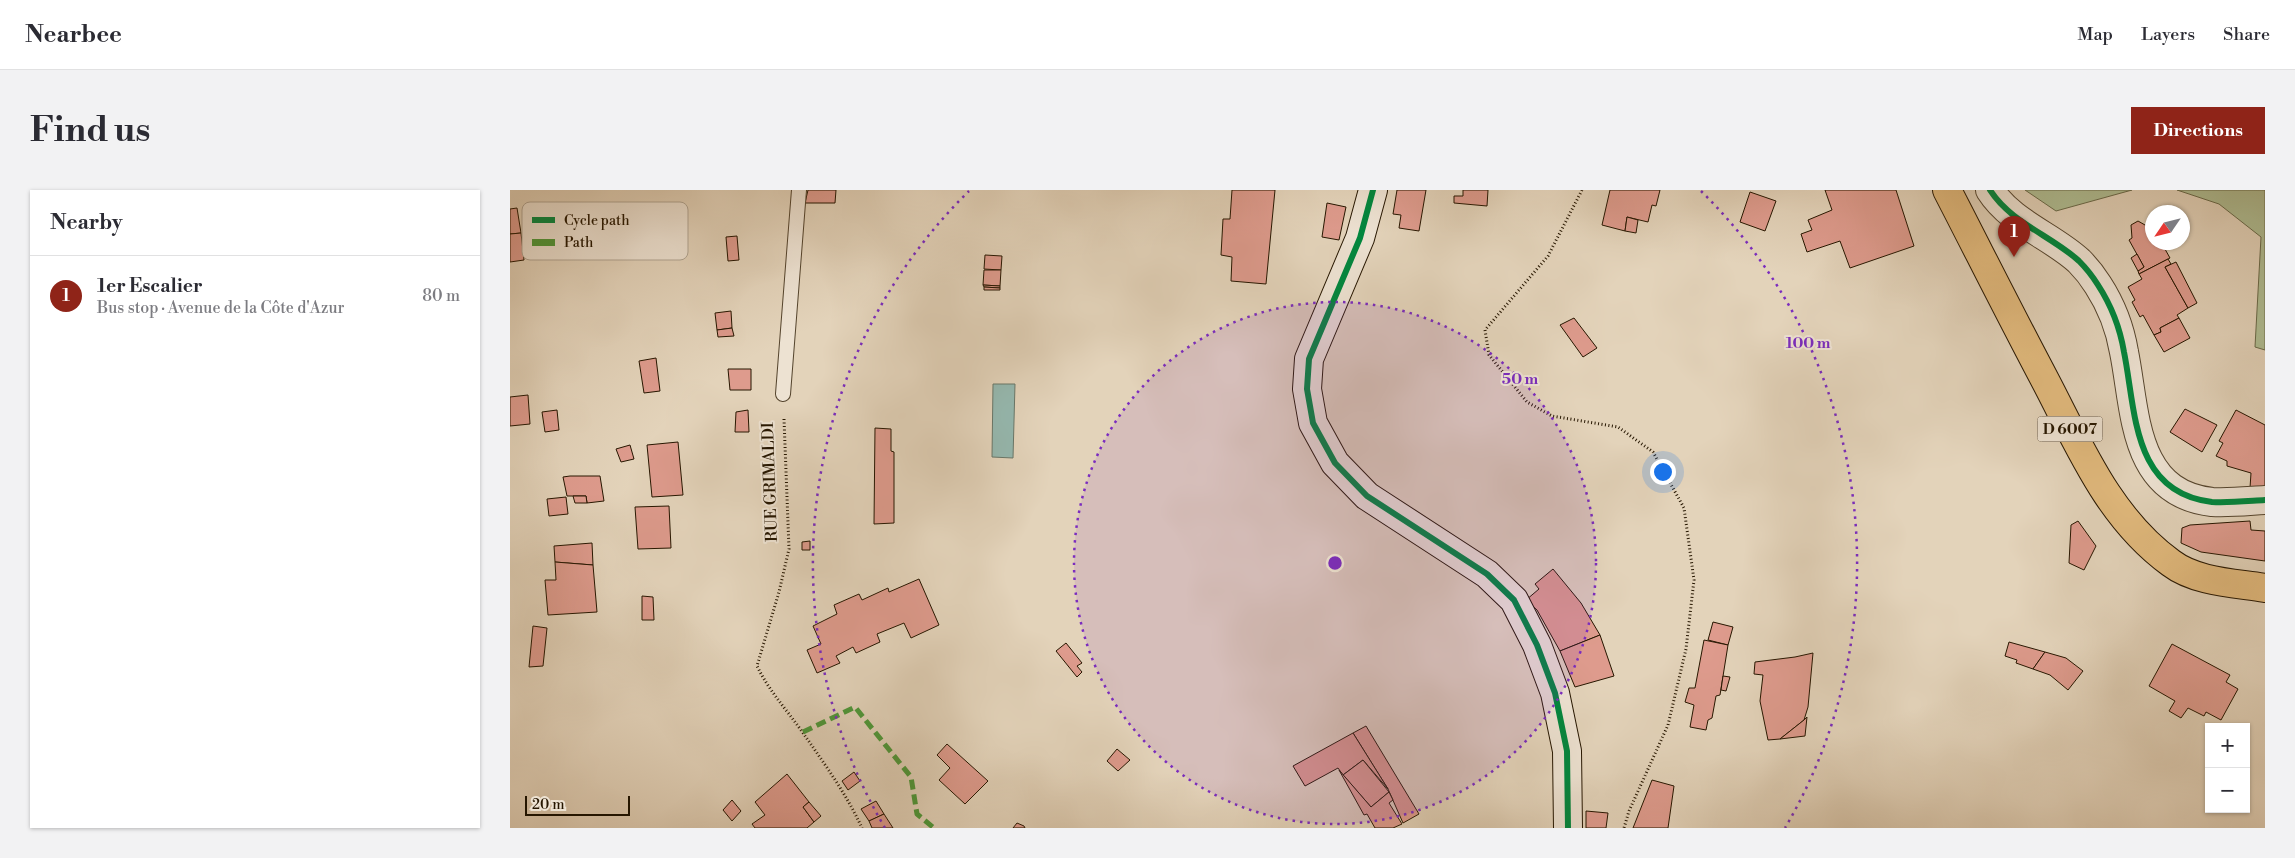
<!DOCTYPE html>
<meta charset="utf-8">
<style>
body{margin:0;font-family:"Libre Bodoni",serif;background:#f2f2f3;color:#2b2b33}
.controls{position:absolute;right:15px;bottom:15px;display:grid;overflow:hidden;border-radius:0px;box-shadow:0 1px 4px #0004}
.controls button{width:45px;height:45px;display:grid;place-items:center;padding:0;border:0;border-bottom:1px solid #e1e1e2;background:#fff;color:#2b2b33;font:25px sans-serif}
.compass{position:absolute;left:1635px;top:15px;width:45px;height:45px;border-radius:50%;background:#fff;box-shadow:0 1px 4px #0004;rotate:235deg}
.scale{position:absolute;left:15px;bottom:12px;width:105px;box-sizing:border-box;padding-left:5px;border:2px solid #261600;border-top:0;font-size:14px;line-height:18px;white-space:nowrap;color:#261600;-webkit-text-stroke:4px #ede2d2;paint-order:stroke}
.you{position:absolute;left:1152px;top:281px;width:18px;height:18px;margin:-12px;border:4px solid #fff;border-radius:50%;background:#1a73e8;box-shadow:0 0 0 8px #1a73e833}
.badge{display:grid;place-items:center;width:32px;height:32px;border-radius:50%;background:#8f2418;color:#fff;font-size:16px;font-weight:700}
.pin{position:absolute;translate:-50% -41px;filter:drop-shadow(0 1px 2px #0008)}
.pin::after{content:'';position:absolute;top:26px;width:18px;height:15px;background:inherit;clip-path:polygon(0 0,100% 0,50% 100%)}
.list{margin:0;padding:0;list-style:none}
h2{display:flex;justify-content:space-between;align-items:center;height:65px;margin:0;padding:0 20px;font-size:21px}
h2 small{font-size:16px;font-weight:400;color:#7c7c81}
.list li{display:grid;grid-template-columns:32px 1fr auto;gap:15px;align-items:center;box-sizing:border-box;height:80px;padding:0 20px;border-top:1px solid #e1e1e2}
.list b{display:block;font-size:19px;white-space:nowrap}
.list p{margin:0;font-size:16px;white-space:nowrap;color:#7c7c81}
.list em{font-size:16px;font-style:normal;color:#7c7c81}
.map{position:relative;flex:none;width:1755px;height:638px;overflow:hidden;border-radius:0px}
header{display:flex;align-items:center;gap:30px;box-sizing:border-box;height:70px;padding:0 25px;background:#fff;border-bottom:1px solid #e1e1e2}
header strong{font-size:24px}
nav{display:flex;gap:28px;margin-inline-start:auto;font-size:18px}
.intro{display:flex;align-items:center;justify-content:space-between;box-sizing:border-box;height:120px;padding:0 30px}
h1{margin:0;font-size:35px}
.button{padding:12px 22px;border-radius:0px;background:#8f2418;color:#fff;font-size:18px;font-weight:700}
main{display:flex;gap:30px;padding:0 30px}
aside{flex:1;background:#fff;border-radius:0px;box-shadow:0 1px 4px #0004}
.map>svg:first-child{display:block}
</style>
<header>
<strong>Nearbee</strong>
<nav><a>Map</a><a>Layers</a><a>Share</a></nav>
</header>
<div class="intro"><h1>Find us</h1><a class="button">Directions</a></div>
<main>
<aside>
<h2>Nearby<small></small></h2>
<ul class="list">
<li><span class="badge">1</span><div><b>1er Escalier</b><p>Bus stop · Avenue de la Côte d'Azur</p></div><em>80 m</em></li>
</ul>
</aside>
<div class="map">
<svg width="1755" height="638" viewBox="0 0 1755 638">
<rect width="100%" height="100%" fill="#e3d3ba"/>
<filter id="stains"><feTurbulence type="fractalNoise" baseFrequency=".004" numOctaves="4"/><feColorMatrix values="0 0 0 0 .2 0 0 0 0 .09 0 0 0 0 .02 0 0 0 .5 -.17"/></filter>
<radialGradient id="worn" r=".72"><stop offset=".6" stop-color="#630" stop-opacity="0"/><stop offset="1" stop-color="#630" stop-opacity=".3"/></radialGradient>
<g fill="#afbd93" stroke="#6a6a4a">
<path d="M 1515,0 L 1622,0 L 1546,21 Z"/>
<path d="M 1667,0 L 1755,0 L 1755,160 L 1745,157 L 1751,47 L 1709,14 Z"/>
</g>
<path fill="#95b8af" stroke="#697769" d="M 483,194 L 505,194 L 503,268 L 482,267 Z"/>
<g fill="#de9b8d" stroke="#261600">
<path d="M 298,0 L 326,0 L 325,13 L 295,13 Z"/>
<path d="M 722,0 L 765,0 L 756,94 L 721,91 L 722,67 L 711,65 L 713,29 L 720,29 Z"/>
<path d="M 887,0 L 916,0 L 909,41 L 889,38 L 891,25 L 883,24 Z"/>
<path d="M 953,0 L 978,0 L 977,16 L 944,13 L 944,6 L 953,6 Z"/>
<path d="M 1100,0 L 1150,0 L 1146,16 L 1142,15 L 1138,32 L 1117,27 L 1115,41 L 1092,35 Z"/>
<path d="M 1315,0 L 1386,0 L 1404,56 L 1340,78 L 1330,51 L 1297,62 L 1291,44 L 1302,40 L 1298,30 L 1322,20 Z"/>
<path d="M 1240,2 L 1266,11 L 1255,41 L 1230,32 Z"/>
<path d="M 817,13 L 836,17 L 829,50 L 812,47 Z"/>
<path d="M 7,18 L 11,43 L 0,44 L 0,19 Z"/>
<path d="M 1117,27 L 1128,30 L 1126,43 L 1115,41 Z"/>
<path d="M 1628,31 L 1642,39 L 1642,52 L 1651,52 L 1660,68 L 1629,84 L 1628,81 L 1634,77 L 1619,50 L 1622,48 L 1621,35 Z"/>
<path d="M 11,43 L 14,70 L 0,72 L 0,44 Z"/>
<path d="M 227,46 L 229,70 L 218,71 L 216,47 Z"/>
<path d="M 1627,64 L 1634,77 L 1628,81 L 1621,68 Z"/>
<path d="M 475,65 L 492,66 L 491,80 L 474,79 Z"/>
<path d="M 1658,69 L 1661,74 L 1655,77 L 1678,118 L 1667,125 L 1669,128 L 1650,138 L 1651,142 L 1644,145 L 1633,125 L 1630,127 L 1622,112 L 1625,110 L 1618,97 L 1632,89 L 1629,84 Z"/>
<path d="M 1666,72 L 1687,113 L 1678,118 L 1655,77 Z"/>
<path d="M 474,80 L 491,80 L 490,96 L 473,95 Z"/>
<path d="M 473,95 L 490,96 L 490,98 L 474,97 Z"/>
<path d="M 474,97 L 490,98 L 490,100 L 474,100 Z"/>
<path d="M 221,121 L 222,138 L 207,140 L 205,123 Z"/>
<path d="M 1064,128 L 1087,158 L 1073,167 L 1050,135 Z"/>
<path d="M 1669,128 L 1680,148 L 1654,162 L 1644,145 L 1651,142 L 1650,138 Z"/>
<path d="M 222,138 L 224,146 L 208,147 L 207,140 Z"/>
<path d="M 146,168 L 150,201 L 134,203 L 129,171 Z"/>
<path d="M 218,179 L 241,179 L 241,200 L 220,200 Z"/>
<path d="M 18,205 L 20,234 L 0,236 L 0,207 Z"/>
<path d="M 1675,219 L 1707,235 L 1692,262 L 1660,242 Z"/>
<path d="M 47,220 L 49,240 L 35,242 L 32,222 Z"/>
<path d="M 238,220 L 239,242 L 225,242 L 226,222 Z"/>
<path d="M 1726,220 L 1755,235 L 1755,298 L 1740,298 L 1741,283 L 1717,276 L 1717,271 L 1706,266 L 1713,253 L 1709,251 Z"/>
<path d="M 365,238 L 381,239 L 381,261 L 384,262 L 384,333 L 364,334 Z"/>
<path d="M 168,252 L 173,305 L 142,307 L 137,255 Z"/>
<path d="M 120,255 L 124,269 L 111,272 L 106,259 Z"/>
<path d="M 60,286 L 90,286 L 94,311 L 77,313 L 76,306 L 57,306 L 53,287 Z"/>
<path d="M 63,306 L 76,306 L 77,313 L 65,313 Z"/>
<path d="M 56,307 L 58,324 L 39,326 L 37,309 Z"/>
<path d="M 159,316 L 161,358 L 128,359 L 125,317 Z"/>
<path d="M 1568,331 L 1586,356 L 1574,380 L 1559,373 L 1561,335 Z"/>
<path d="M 1740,331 L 1741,340 L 1755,341 L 1755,371 L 1691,362 L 1671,353 L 1672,338 L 1680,335 Z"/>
<path d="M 300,351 L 300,360 L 292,360 L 292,352 Z"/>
<path d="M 82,353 L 83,375 L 45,372 L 44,356 Z"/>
<path d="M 45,372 L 83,375 L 87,422 L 38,425 L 35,390 L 46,390 Z"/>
<path d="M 1043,379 L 1071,413 L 1090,445 L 1050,461 L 1027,420 L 1016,410 L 1029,399 L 1025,394 Z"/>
<path d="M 409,389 L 429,435 L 401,448 L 394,433 L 367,444 L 370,452 L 346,463 L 343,457 L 326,466 L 330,473 L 307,483 L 297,460 L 311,454 L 303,436 L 327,424 L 324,415 L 349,404 L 352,410 L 378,398 L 379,402 Z"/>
<path d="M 132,406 L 143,407 L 144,430 L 132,430 Z"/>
<path d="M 1203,432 L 1223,437 L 1218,455 L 1198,450 Z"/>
<path d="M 23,436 L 37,438 L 33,476 L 19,477 Z"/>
<path d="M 1090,445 L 1104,486 L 1065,497 L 1050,461 Z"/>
<path d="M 1194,450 L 1218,455 L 1210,505 L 1206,506 L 1202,528 L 1198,530 L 1196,540 L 1180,537 L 1184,515 L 1175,512 L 1179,498 L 1185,498 Z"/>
<path d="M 1499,452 L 1535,462 L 1523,479 L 1506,473 L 1507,470 L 1495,466 Z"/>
<path d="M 556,453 L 572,473 L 567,476 L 572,482 L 567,487 L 546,461 Z"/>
<path d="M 1662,454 L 1720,485 L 1716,492 L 1728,499 L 1711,530 L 1696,522 L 1694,526 L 1678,518 L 1671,528 L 1659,521 L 1665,511 L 1639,496 Z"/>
<path d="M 1535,462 L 1556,468 L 1573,481 L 1558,500 L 1540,485 L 1523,479 Z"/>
<path d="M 1303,463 L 1298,517 L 1294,530 L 1270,549 L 1258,550 L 1250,511 L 1253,485 L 1244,484 L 1245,472 L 1285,467 Z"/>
<path d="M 1213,486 L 1220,487 L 1216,501 L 1211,500 Z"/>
<path d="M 1297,527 L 1295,546 L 1270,549 L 1294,530 Z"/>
<path d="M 856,536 L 909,624 L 893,633 L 878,599 L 843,543 Z"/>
<path d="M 843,543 L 878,599 L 853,570 L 833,585 L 828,578 L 795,596 L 783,576 Z"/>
<path d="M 437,554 L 478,591 L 455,614 L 429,590 L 440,578 L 427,565 Z"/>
<path d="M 607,559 L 620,570 L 608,581 L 597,571 Z"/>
<path d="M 853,570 L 879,602 L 861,617 L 833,585 Z"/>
<path d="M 829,580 L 861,617 L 879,602 L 883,610 L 879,613 L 892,634 L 883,638 L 865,638 L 857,624 L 854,625 Z"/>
<path d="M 344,582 L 350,591 L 338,600 L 332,591 Z"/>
<path d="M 277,584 L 299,612 L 293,617 L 304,632 L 297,638 L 245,638 L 242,634 L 255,625 L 245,612 Z"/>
<path d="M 1142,590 L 1164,596 L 1158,638 L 1123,638 Z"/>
<path d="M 222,610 L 231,621 L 222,631 L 213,620 Z"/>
<path d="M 366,611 L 374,624 L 359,631 L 351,619 Z"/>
<path d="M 299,612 L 311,626 L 304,632 L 293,617 Z"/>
<path d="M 1076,621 L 1098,623 L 1096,638 L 1076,638 Z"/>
<path d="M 374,624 L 383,638 L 362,638 L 359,631 Z"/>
<path d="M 507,633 L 514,636 L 515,638 L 503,638 Z"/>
</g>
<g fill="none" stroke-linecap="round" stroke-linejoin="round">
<g stroke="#55452e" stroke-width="16">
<path id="service" d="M 273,204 L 289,0"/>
</g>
<g stroke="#55452e" stroke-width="30">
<path id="minor" d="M 1480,0 C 1501,33 1542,46 1569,71 C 1576,78 1583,87 1588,95 C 1601,115 1610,138 1614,162 C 1626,221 1622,303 1702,312 C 1719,313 1738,311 1755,310"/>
</g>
<g stroke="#261600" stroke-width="30">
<path id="secondary" d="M 863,0 L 850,48 L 799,169 L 797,199 L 803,233 L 825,273 L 857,306 L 977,384 L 1004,410 L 1027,455 L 1045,503 L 1057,561 L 1058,638"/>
</g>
<g stroke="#261600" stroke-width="30">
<path id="primary" d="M 1437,0 C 1470,64 1502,128 1536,192 C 1570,257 1599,328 1661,373 C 1686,392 1725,393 1755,398"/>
</g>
<g stroke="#261600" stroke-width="3" stroke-dasharray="1 2.5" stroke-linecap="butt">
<path d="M 1072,0 L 1038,66 L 975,140 L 979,165 L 1017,212 L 1042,226 L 1108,237 L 1143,262 L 1174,318 L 1184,390 L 1176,459 L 1158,535 L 1119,621 L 1114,638"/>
<path d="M 274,229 L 279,359 L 269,402 L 247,476 C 259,501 277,520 293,543 C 314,573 337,605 352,638"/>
</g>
<use href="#service" stroke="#ede2d2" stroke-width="14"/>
<use href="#minor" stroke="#ede2d2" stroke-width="28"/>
<use href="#secondary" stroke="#ede2d2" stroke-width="28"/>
<use href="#primary" stroke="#e2ba7d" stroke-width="28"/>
<path stroke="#4e9839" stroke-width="5" stroke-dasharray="10 5" stroke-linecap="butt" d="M 293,542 L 345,517 L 401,587 L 407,624 L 424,638"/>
<g stroke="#ede2d2" stroke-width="9">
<g id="cycleway">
<path d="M 863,0 L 850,48 L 799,169 L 797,199 L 803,233 L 825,273 L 857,306 L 977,384 L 1004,410 L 1027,455 L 1045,503 L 1057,561 L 1058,638"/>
<path d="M 1480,0 C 1501,33 1542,46 1569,71 C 1576,78 1583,87 1588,95 C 1601,115 1610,138 1614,162 C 1626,221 1622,303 1702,312 C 1719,313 1738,311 1755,310"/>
</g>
</g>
<use href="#cycleway" stroke="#00873e" stroke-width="6"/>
</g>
<circle cx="825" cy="373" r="261" fill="#7b2cbf" fill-opacity=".12"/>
<g fill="none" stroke="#7b2cbf" stroke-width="2.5" stroke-dasharray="2.5 5">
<circle cx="825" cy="373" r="261"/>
<path d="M375 638A522 522 0 0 1 459 1M1191 1A522 522 0 0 1 1275 638"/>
</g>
<g text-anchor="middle" stroke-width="4" stroke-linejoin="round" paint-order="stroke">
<rect fill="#ede2d2" stroke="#62533f" stroke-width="1" x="1527.5" y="226.5" width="65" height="25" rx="4"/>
<g font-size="15" font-weight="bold" fill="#261600">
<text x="1560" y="244">D 6007</text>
</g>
<g font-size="16" fill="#261600" stroke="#ede2d2">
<text transform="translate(259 292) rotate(-92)" y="6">RUE GRIMALDI</text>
</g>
</g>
<rect x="12" y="12" width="166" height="58" rx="8" fill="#ede2d2" stroke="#b1a593" stroke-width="1"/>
<rect x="22" y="27" width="23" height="6" fill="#00873e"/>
<rect x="22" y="49" width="23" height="7" fill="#4e9839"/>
<g font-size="14" fill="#261600">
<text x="54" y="35">Cycle path</text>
<text x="54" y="57">Path</text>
</g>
<circle cx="825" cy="373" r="8" fill="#7b2cbf" stroke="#ede2d2" stroke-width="2.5"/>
<g font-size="15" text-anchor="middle" font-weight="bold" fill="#7b2cbf" stroke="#ede2d2" stroke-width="4" stroke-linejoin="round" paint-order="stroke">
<text x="1298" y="158">100 m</text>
<text x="1010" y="194">50 m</text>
</g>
<rect width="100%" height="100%" filter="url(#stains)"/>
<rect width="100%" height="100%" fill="url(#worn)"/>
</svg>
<div class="controls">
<button>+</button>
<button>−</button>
</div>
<svg class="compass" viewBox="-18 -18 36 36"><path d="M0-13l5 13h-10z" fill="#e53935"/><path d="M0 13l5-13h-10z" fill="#7c7c81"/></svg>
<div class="scale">20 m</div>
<div class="you"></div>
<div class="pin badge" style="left:1504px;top:67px">1</div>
</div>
</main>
